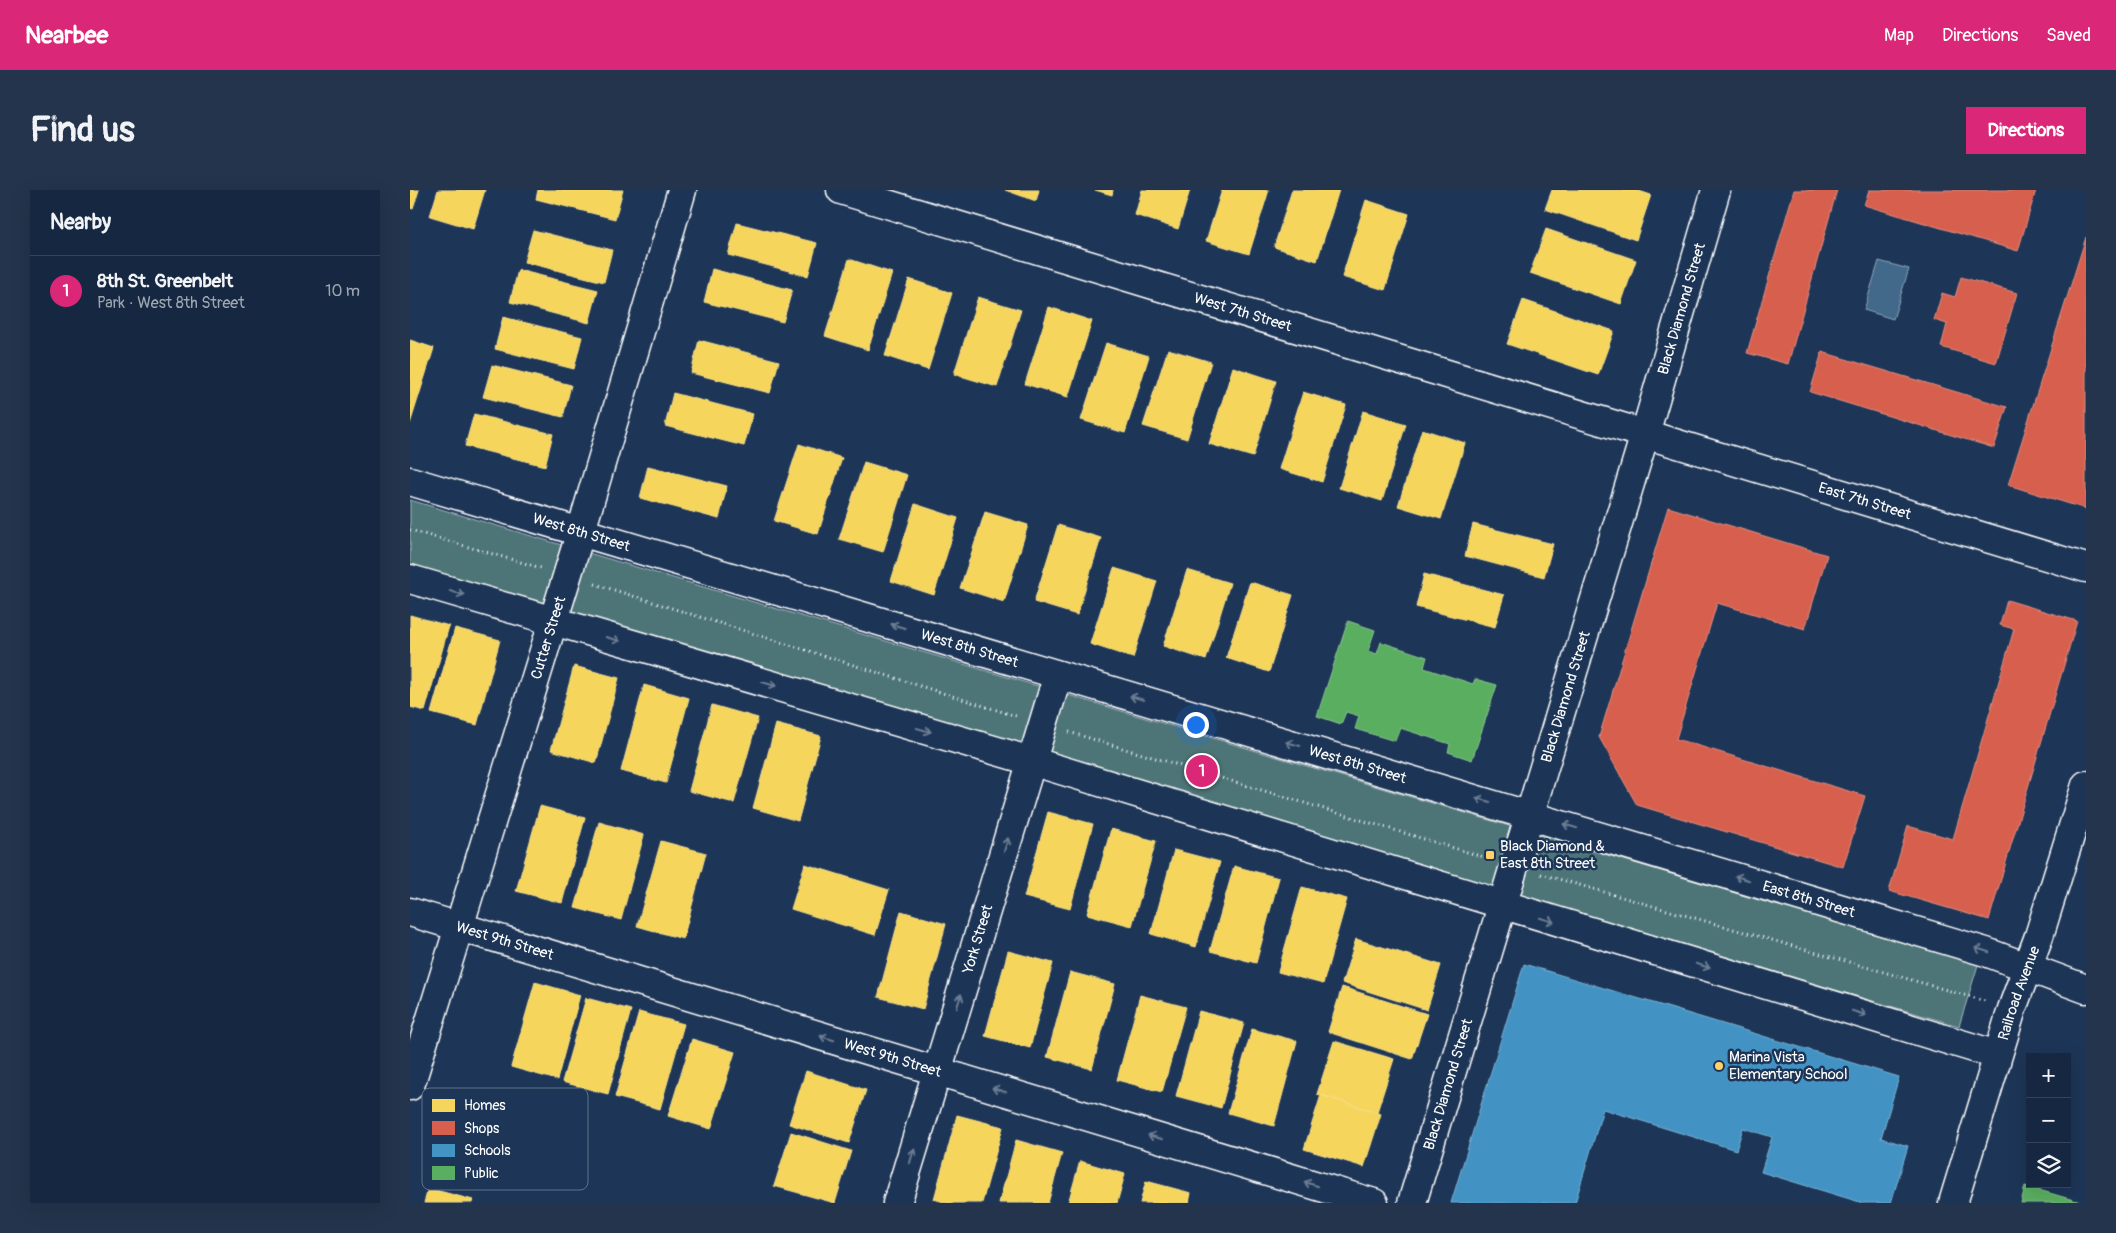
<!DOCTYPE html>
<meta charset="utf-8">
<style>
body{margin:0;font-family:Pangolin,sans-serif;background:#23344c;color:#f1f3f6}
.controls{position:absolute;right:15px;bottom:15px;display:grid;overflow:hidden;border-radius:0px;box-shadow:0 5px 20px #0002}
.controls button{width:45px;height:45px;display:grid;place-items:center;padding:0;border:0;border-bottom:1px solid #35445a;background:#162841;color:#f1f3f6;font:25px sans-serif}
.you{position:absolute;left:785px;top:534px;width:18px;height:18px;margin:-12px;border:4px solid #fff;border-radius:50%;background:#1a73e8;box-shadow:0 0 0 8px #1a73e833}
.badge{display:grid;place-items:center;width:32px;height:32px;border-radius:50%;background:#db2777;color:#fff;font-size:16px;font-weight:700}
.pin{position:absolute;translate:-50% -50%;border:2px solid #fff;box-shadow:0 1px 5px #0006}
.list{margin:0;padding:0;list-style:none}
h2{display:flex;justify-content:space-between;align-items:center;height:65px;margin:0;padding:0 20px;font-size:21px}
h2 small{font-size:16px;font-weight:400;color:#9ea6b1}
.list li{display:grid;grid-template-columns:32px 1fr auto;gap:15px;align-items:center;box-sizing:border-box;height:70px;padding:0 20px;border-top:1px solid #35445a}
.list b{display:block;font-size:19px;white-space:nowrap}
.list p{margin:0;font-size:16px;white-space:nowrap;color:#9ea6b1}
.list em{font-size:16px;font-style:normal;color:#9ea6b1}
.icon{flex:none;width:28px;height:28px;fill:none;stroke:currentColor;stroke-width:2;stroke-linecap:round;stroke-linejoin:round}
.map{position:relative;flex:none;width:1676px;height:1013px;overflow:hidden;border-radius:0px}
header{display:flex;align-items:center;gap:30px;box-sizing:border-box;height:70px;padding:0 25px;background:#db2777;color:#fff}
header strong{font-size:24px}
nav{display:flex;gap:28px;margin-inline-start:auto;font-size:18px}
.intro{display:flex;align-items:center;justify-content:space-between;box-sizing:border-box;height:120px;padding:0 30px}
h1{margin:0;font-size:35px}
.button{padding:12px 22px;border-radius:0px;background:#db2777;color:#fff;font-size:18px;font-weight:700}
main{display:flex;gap:30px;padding:0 30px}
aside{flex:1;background:#162841;border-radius:0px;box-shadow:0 5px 20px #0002}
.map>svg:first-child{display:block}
</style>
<header>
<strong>Nearbee</strong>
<nav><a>Map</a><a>Directions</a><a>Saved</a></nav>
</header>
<div class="intro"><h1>Find us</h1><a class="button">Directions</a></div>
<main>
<aside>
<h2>Nearby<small></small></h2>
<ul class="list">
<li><span class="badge">1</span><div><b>8th St. Greenbelt</b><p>Park · West 8th Street</p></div><em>10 m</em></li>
</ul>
</aside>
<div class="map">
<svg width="1676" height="1013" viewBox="0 0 1676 1013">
<rect width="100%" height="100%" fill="#1d3557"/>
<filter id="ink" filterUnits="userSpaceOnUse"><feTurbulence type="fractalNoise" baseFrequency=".02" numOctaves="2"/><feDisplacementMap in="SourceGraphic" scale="10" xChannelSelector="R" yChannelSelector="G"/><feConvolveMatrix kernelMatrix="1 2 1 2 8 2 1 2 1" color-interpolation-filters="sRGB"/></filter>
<g filter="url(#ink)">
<path fill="#4d7478" stroke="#a6babc" d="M 0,310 L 1568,775 L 1549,836 L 0,387 Z"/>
<path fill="#42698a" stroke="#8ea5b9" d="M 1469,71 L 1499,79 L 1483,129 L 1454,120 Z"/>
<g fill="#f6d55c" stroke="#f9e28d">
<path d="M 0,0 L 9,0 L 3,19 L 0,18 Z"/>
<path d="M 28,0 L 75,0 L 63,39 L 20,26 Z"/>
<path d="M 128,0 L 213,0 L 205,29 L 126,9 Z"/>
<path d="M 595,0 L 629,0 L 626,11 Z"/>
<path d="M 685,0 L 703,0 L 702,5 Z"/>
<path d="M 732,0 L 780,0 L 768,39 L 725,25 Z"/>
<path d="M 812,0 L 859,0 L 839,64 L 796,51 Z"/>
<path d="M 882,0 L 929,0 L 907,71 L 864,57 Z"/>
<path d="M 1142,0 L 1226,0 L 1241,5 L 1226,50 L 1135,19 Z"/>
<path d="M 956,10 L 999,24 L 975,100 L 932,87 Z"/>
<path d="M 327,33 L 407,53 L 398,86 L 318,65 Z"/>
<path d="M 1136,39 L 1226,70 L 1211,114 L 1120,83 Z"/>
<path d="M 123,40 L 202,60 L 194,92 L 114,72 Z"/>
<path d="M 439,69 L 482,83 L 458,160 L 415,146 Z"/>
<path d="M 302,79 L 382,100 L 373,132 L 294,112 Z"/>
<path d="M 108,80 L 188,100 L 179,133 L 100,112 Z"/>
<path d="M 499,89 L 542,103 L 518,180 L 475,166 Z"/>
<path d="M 568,107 L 611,120 L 587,197 L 544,184 Z"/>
<path d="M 1113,110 L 1204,141 L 1188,185 L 1097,154 Z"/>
<path d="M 639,117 L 682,131 L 658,207 L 615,194 Z"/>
<path d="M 93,127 L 172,147 L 164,179 L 85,159 Z"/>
<path d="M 0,150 L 24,158 L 0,234 Z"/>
<path d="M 289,150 L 369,171 L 360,203 L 281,183 Z"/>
<path d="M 696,153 L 739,166 L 715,243 L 671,230 Z"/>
<path d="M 758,159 L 801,172 L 777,249 L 733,236 Z"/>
<path d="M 82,175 L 161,195 L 153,227 L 73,207 Z"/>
<path d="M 823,177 L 866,191 L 843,267 L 799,254 Z"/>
<path d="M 893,202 L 936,215 L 912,292 L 869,279 Z"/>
<path d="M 263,203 L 343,224 L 334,256 L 255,236 Z"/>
<path d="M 953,221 L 996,234 L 972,311 L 929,298 Z"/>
<path d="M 64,224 L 143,244 L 135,276 L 55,256 Z"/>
<path d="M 1012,239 L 1055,253 L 1031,329 L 988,316 Z"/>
<path d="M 389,254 L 432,268 L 408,344 L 364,331 Z"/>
<path d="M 454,272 L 497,285 L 473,362 L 429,349 Z"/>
<path d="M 238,276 L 317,296 L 309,329 L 230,308 Z"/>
<path d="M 505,314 L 548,328 L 524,405 L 481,391 Z"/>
<path d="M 575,322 L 618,335 L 594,412 L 550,398 Z"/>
<path d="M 1063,334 L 1143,354 L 1134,387 L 1055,366 Z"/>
<path d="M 648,335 L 691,348 L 667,425 L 624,412 Z"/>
<path d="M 704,378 L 747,391 L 723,468 L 680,454 Z"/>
<path d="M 777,380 L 820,393 L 796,470 L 753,456 Z"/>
<path d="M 1014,384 L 1094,405 L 1085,437 L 1006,417 Z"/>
<path d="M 840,392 L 883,405 L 859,482 L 816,468 Z"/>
<path d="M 0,425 L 39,436 L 15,521 L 0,517 Z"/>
<path d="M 45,438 L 90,450 L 67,535 L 21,523 Z"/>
<path d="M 164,476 L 209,488 L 186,573 L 141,560 Z"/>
<path d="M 234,495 L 279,508 L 256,593 L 211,581 Z"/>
<path d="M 302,515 L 348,528 L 324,613 L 279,601 Z"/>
<path d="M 366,534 L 411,546 L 388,631 L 343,618 Z"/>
<path d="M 130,616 L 175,628 L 152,713 L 106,701 Z"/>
<path d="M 638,622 L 683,634 L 660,719 L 614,707 Z"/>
<path d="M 189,632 L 234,645 L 211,730 L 165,718 Z"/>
<path d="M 701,639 L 746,651 L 722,736 L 677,724 Z"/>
<path d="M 251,651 L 296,663 L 273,749 L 227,736 Z"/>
<path d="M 764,660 L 810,672 L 786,757 L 741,744 Z"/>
<path d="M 395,674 L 479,700 L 465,745 L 381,719 Z"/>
<path d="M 824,676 L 869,688 L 846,773 L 800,761 Z"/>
<path d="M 892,697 L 937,709 L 913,794 L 868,782 Z"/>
<path d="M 491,721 L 536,734 L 513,819 L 468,807 Z"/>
<path d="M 946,749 L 1031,775 L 1017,820 L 932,793 Z"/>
<path d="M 598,761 L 643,773 L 620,858 L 575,846 Z"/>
<path d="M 660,782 L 705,794 L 682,879 L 637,867 Z"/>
<path d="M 125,792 L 170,805 L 147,890 L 101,877 Z"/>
<path d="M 932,797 L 1017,824 L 1002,869 L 918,842 Z"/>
<path d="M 730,805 L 776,817 L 752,902 L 707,890 Z"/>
<path d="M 176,808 L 221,820 L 198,904 L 152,892 Z"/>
<path d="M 789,821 L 834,833 L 811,918 L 766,906 Z"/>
<path d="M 229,822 L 274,834 L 250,919 L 205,907 Z"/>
<path d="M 842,839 L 887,851 L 864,936 L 818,923 Z"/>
<path d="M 282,849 L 325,862 L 301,939 L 258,926 Z"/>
<path d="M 924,851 L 984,869 L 967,922 L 907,904 Z"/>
<path d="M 396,881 L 456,900 L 439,953 L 379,934 Z"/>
<path d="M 911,905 L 971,924 L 954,977 L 894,959 Z"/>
<path d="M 547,925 L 593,937 L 572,1013 L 537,1013 L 524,1009 Z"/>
<path d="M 381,942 L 441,961 L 425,1013 L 364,996 Z"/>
<path d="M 606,950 L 652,963 L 638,1013 L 589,1013 Z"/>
<path d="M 670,971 L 715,984 L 707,1013 L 658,1013 Z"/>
<path d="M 736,991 L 781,1003 L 779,1013 L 730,1013 Z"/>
<path d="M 18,998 L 63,1010 L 62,1013 L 14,1013 Z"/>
</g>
<g fill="#d6604d" stroke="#e29082">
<path d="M 1384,0 L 1427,0 L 1378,174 L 1337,163 Z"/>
<path d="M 1459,0 L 1626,0 L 1608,61 L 1454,15 Z"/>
<path d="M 1676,47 L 1676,319 L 1598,295 Z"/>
<path d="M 1551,87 L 1607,103 L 1586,173 L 1531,157 L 1537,134 L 1524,130 L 1532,103 L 1545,107 Z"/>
<path d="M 1412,162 L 1597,217 L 1584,258 L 1400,202 Z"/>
<path d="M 1258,317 L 1417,365 L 1395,439 L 1307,413 L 1266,549 L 1455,606 L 1433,677 L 1227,615 L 1189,547 Z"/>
<path d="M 1597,410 L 1667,431 L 1579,730 L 1479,701 L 1498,636 L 1543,649 L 1604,439 L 1590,435 Z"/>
</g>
<path fill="#4393c3" stroke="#7bb3d5" d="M 1114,774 L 1489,887 L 1471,948 L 1498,956 L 1481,1013 L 1453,1013 L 1351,982 L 1362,947 L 1333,938 L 1326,960 L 1193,919 L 1165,1013 L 1041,1013 Z"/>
<g fill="#5aae61" stroke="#8cc690">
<path d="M 938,431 L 965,440 L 958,461 L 967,464 L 971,452 L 1017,467 L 1014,478 L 1063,494 L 1065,489 L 1087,495 L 1062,570 L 1038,562 L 1040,554 L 990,538 L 985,551 L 945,539 L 949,526 L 936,522 L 931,534 L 907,526 Z"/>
<path d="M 1615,996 L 1674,1013 L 1611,1013 Z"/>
</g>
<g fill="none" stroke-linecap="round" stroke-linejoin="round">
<g stroke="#fff" stroke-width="31">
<g id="street">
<path id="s1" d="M 431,0 L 1676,378"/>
<path id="s2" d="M 0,291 L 1576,762 L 1676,799"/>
<path d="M 0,389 L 621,571 L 1587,865"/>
<path id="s3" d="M 0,722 L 964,1013"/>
<path id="s4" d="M 0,896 L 171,341 L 272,0"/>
<path id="s5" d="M 487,1013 L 648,485"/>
<path id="s6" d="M 1002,1013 L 1235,244 L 1306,0"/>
</g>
</g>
<g stroke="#fff" stroke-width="31">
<g id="secondary">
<path id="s7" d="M 1543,1013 L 1602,819 L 1629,746 L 1676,595"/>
</g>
</g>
<g stroke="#fff" stroke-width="3" stroke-dasharray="1 4" stroke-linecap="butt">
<path d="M 0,340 L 131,378"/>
<path d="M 185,394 L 606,526"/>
<path d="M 659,542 L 1077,668"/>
<path d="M 1131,684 L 1575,811"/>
</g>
<use href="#street" stroke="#1d3557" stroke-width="28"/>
<use href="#secondary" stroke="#1d3557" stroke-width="28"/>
</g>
<defs><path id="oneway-shaft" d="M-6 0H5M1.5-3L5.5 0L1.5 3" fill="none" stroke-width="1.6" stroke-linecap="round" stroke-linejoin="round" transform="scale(1.25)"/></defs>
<g stroke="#6c7c92">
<use href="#oneway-shaft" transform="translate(47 403) rotate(16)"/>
<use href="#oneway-shaft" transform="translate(488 436) rotate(-163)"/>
<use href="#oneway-shaft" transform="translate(203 449) rotate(16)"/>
<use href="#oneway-shaft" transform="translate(359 494) rotate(16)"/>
<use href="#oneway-shaft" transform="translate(727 508) rotate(-164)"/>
<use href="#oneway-shaft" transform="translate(514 540) rotate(16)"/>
<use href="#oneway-shaft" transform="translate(883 554) rotate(-164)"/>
<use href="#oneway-shaft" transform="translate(1073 610) rotate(-164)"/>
<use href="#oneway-shaft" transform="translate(1160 636) rotate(-163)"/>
<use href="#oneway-shaft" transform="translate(596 655) rotate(-73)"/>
<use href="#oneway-shaft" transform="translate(1332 688) rotate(-163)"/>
<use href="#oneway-shaft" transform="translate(1137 730) rotate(17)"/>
<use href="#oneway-shaft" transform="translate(1572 760) rotate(-162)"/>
<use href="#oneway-shaft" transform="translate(1293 776) rotate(17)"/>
<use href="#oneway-shaft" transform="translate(549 811) rotate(-73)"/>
<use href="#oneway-shaft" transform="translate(1449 823) rotate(17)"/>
<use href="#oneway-shaft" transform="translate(417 848) rotate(-163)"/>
<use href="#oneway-shaft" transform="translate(589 900) rotate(-163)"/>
<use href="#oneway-shaft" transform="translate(745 947) rotate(-163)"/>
<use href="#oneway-shaft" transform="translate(502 966) rotate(-73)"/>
<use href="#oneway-shaft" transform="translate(901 994) rotate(-163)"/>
</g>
</g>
<g fill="#ffd166" stroke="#1d3557" stroke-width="2">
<rect x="1075" y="660" width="10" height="10" rx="2.5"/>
<circle cx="1309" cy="876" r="5"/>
</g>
<g text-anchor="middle" stroke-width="5" stroke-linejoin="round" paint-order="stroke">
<g font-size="15" fill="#fff" stroke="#1d3557">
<text dy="5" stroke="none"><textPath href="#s6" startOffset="934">Black Diamond Street</textPath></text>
<text dy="5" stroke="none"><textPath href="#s1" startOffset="420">West 7th Street</textPath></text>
<text dy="5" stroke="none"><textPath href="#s1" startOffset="1070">East 7th Street</textPath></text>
<text dy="5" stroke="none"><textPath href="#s2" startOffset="179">West 8th Street</textPath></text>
<text dy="5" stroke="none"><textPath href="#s4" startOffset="469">Cutter Street</textPath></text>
<text dy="5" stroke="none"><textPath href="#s2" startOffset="584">West 8th Street</textPath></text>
<text dy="5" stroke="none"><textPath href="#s6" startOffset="529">Black Diamond Street</textPath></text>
<text dy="5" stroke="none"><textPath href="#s2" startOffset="989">West 8th Street</textPath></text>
<text dy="5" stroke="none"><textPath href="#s2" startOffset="1460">East 8th Street</textPath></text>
<text dy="5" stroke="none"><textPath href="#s5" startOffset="276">York Street</textPath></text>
<text dy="5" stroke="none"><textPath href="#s3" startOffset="99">West 9th Street</textPath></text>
<text dy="5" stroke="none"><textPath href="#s7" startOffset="220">Railroad Avenue</textPath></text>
<text dy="5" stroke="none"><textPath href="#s3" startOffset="504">West 9th Street</textPath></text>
<text dy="5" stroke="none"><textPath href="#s6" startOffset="124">Black Diamond Street</textPath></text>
</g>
<g font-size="15" fill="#fff" stroke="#1d3557" text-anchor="start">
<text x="1090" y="661">Black Diamond &amp;<tspan x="1090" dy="17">East 8th Street</tspan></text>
<text x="1319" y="872">Marina Vista<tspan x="1319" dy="17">Elementary School</tspan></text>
</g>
</g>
<rect x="12" y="898" width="166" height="102" rx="8" fill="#1d3557" stroke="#617289" stroke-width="1"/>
<rect x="22" y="909" width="23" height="13" fill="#f6d55c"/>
<rect x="22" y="931" width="23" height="14" fill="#d6604d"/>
<rect x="22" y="954" width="23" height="13" fill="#4393c3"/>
<rect x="22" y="976" width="23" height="14" fill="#5aae61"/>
<g font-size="14" fill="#fff">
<text x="54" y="920">Homes</text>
<text x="54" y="943">Shops</text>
<text x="54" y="965">Schools</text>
<text x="54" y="988">Public</text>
</g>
</svg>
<div class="controls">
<button>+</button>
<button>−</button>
<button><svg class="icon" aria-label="layers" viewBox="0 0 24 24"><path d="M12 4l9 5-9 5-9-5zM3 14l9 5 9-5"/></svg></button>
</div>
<div class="you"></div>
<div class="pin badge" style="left:792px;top:581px">1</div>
</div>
</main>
